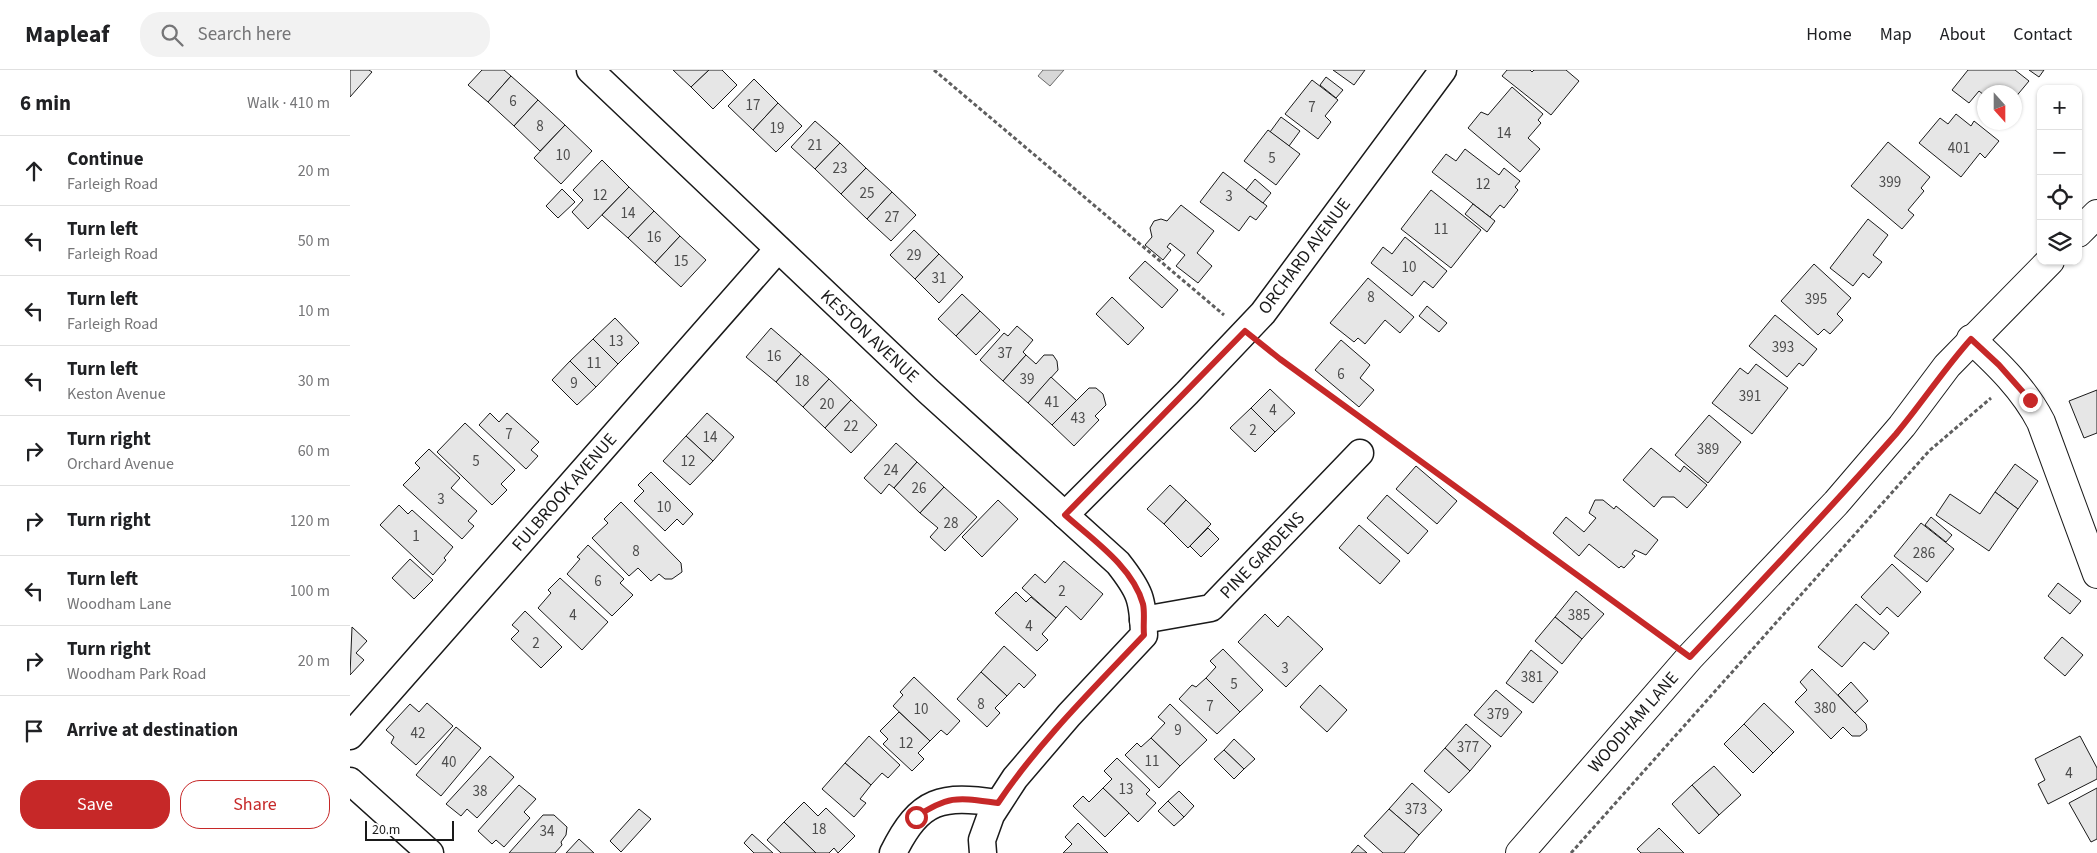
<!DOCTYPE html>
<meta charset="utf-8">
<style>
body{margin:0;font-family:"Source Sans 3",sans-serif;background:#f2f2f2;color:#202124}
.controls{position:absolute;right:15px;top:15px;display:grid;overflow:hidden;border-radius:10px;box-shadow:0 1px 4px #0004}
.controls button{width:45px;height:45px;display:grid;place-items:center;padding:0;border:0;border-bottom:1px solid #e0e0e0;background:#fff;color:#202124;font:25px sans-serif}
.compass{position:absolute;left:1627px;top:15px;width:45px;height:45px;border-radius:50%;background:#fff;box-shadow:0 1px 4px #0004;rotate:159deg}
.scale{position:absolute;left:15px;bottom:12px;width:89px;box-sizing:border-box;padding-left:5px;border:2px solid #1a1a1a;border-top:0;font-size:14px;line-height:18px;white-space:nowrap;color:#1a1a1a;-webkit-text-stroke:4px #fff;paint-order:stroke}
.stop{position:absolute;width:15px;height:15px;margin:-11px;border:4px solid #c62828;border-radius:50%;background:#fff}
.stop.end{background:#c62828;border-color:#fff;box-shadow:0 1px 5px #0008}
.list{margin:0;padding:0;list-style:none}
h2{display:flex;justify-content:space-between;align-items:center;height:65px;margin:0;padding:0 20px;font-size:21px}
h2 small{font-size:16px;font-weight:400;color:#757577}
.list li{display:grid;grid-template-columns:32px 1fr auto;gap:15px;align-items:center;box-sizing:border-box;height:70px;padding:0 20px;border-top:1px solid #e0e0e0}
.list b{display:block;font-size:19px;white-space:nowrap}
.list p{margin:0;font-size:16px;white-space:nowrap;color:#757577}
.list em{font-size:16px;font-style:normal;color:#757577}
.actions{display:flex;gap:10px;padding:15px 20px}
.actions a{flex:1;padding:11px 0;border:1px solid #c62828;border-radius:20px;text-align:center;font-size:18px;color:#c62828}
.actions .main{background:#c62828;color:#fff}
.icon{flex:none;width:28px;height:28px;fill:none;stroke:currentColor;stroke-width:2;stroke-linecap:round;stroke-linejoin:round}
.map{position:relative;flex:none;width:1747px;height:783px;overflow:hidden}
header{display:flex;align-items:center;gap:30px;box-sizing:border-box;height:70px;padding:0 25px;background:#fff;border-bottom:1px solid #e0e0e0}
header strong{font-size:24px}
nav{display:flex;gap:28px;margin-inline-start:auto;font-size:18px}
.search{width:350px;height:45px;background:#f2f2f2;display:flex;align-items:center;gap:12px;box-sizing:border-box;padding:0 18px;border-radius:20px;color:#757577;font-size:19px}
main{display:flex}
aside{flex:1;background:#fff}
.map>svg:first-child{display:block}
</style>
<header>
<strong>Mapleaf</strong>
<div class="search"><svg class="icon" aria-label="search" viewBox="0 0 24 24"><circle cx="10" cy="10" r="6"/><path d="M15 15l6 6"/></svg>Search here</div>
<nav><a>Home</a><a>Map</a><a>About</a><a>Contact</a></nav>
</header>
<main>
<aside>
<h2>6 min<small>Walk · 410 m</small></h2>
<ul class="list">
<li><svg class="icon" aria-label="ahead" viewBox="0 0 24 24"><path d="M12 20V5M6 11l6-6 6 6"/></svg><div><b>Continue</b><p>Farleigh Road</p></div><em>20 m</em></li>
<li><svg class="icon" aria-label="left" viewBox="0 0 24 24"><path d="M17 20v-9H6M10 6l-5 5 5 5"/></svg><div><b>Turn left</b><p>Farleigh Road</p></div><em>50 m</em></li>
<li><svg class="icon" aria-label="left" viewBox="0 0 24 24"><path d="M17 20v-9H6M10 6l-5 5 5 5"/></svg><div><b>Turn left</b><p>Farleigh Road</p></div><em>10 m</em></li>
<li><svg class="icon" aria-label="left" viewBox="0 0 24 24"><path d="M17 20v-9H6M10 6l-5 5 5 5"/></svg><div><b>Turn left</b><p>Keston Avenue</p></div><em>30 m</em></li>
<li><svg class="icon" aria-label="right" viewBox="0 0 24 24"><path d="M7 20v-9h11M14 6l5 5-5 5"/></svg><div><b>Turn right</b><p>Orchard Avenue</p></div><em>60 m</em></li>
<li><svg class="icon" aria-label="right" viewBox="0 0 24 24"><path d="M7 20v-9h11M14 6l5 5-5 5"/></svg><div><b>Turn right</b></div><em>120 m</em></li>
<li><svg class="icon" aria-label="left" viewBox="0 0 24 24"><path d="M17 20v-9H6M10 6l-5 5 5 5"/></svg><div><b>Turn left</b><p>Woodham Lane</p></div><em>100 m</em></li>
<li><svg class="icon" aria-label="right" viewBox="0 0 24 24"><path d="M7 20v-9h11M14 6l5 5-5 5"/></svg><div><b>Turn right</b><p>Woodham Park Road</p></div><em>20 m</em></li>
<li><svg class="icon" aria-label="arrive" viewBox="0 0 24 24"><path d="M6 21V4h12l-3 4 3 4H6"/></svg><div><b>Arrive at destination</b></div></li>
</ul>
<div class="actions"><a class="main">Save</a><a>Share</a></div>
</aside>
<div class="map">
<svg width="1747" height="783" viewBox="0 0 1747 783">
<rect width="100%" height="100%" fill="#fff"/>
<path fill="#d7d7d7" stroke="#6a6a6a" d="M 693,0 L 714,0 L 700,16 L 688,6 Z"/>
<g fill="#e6e6e6" stroke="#1a1a1a">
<path d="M 0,0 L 19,0 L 22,2 L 0,27 Z"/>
<path d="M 132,0 L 154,0 L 161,6 L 138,32 L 118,15 Z"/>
<path d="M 323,0 L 359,0 L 341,17 Z"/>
<path d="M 359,0 L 372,0 L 387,15 L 363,39 L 341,17 Z"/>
<path d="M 983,0 L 1015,0 L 1004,15 Z"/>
<path d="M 1157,0 L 1180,0 L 1182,2 L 1184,0 L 1216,0 L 1229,11 L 1201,45 L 1152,6 Z"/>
<path d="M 1618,0 L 1665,0 L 1679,11 L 1664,29 L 1664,22 L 1634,22 L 1634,25 L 1629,21 L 1619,33 L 1602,20 Z"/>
<path d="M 1679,0 L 1694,0 L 1689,7 Z"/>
<path d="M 161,6 L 188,30 L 164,56 L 138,32 Z"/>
<path d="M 976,7 L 993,20 L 986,28 L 970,15 Z"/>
<path d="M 404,9 L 428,33 L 403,60 L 378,36 Z"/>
<path d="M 962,10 L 988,30 L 975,46 L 981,52 L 968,69 L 935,44 Z"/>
<path d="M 1162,17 L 1193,44 L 1188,50 L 1191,53 L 1178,68 L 1190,79 L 1170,102 L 1118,58 L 1131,42 L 1138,45 Z"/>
<path d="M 188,30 L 215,55 L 190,81 L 164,56 Z"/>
<path d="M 428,33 L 452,56 L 426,82 L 403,60 Z"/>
<path d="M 1606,44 L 1621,56 L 1624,51 L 1649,71 L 1635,88 L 1630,83 L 1611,107 L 1569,73 L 1590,48 L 1598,54 Z"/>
<path d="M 931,47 L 950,61 L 939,76 L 920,62 Z"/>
<path d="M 465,51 L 490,73 L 465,99 L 441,77 Z"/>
<path d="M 215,55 L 242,81 L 211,114 L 184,88 Z"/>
<path d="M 918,60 L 950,84 L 926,115 L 894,91 Z"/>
<path d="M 1538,72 L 1580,107 L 1571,118 L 1574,121 L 1558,140 L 1564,145 L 1552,159 L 1501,116 Z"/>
<path d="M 490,73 L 516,98 L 491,124 L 465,99 Z"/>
<path d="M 1115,79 L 1149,105 L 1154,98 L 1170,111 L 1165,117 L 1168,120 L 1154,138 L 1150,135 L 1140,147 L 1082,102 L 1096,84 L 1106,91 Z"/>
<path d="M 252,90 L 279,117 L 238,159 L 222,142 L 233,130 L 223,120 Z"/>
<path d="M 516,98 L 542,122 L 517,149 L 491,124 Z"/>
<path d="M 873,102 L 917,136 L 906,150 L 900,146 L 889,161 L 850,132 Z"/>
<path d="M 905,109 L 921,123 L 913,133 L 896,120 Z"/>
<path d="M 279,117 L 304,141 L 278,168 L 252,145 Z"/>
<path d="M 212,119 L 225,132 L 208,148 L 196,136 Z"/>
<path d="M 1081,120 L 1131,160 L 1101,198 L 1051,159 Z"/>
<path d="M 542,122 L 566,145 L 541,171 L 517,149 Z"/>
<path d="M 1123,134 L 1145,151 L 1137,162 L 1115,144 Z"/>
<path d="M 831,135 L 864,161 L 847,183 L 862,196 L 848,213 L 826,196 L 835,185 L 820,173 L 817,177 L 821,180 L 813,190 L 795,175 L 802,167 L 800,158 L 804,151 L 811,149 L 817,151 Z"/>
<path d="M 304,141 L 330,166 L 305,193 L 278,168 Z"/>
<path d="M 1518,149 L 1538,165 L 1523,185 L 1532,192 L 1519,208 L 1513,203 L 1503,216 L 1480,198 Z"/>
<path d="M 564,160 L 589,184 L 565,209 L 540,185 Z"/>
<path d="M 330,166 L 356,190 L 331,217 L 305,193 Z"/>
<path d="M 1055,167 L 1097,201 L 1083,218 L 1074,211 L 1062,226 L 1021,193 L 1033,177 L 1042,184 Z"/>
<path d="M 589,184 L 613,207 L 589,233 L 565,209 Z"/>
<path d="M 795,191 L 828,220 L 812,238 L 779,208 Z"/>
<path d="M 1464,194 L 1501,228 L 1487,244 L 1493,250 L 1480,264 L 1474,259 L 1468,265 L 1431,231 Z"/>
<path d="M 1018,208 L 1064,247 L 1050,263 L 1035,250 L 1015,274 L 1008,268 L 1004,272 L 980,253 Z"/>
<path d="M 612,224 L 630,241 L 606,266 L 588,249 Z"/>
<path d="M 762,227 L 794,258 L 778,275 L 746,244 Z"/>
<path d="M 1077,236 L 1097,253 L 1089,262 L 1069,246 Z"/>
<path d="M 630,241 L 650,260 L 626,285 L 606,266 Z"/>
<path d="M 1425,245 L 1467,279 L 1453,296 L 1449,293 L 1437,307 L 1399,276 Z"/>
<path d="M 265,248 L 289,273 L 268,294 L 243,269 Z"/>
<path d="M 667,256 L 683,270 L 673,282 L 676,285 L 653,311 L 630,290 L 654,263 L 658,266 Z"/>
<path d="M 421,258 L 451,284 L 426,312 L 396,287 Z"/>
<path d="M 243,269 L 268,294 L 246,317 L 220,291 Z"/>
<path d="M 991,270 L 1020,295 L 1010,308 L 1024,320 L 1009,337 L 965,300 Z"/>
<path d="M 451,284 L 479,309 L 453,337 L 426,312 Z"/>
<path d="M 676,285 L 686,294 L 694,285 L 703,285 L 707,291 L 708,300 L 678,333 L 653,311 Z"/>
<path d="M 220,291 L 246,317 L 227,335 L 202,310 Z"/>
<path d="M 1406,294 L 1438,318 L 1402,364 L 1362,333 L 1390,298 L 1398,304 Z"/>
<path d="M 701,307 L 727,331 L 702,355 L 678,333 Z"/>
<path d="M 479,309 L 501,330 L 475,358 L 453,337 Z"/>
<path d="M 739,318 L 746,318 L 753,324 L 756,335 L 745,346 L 749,350 L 724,376 L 702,355 Z"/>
<path d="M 920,319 L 945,343 L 925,362 L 901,338 Z"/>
<path d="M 1747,320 L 1747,363 L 1734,368 L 1719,331 Z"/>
<path d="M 501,330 L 527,355 L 501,383 L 475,358 Z"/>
<path d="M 901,338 L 925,362 L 905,382 L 880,358 Z"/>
<path d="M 140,343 L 149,352 L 157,343 L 189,372 L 181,380 L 188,386 L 176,399 L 129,355 Z"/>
<path d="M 357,343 L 384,367 L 363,391 L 336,366 Z"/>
<path d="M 1359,345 L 1391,372 L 1358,413 L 1325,385 Z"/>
<path d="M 115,353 L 165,400 L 151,414 L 157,420 L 142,435 L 87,382 Z"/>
<path d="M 336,366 L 363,391 L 340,415 L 313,391 Z"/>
<path d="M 546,373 L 567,392 L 544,418 L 539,414 L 531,424 L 514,408 Z"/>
<path d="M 1301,378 L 1330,402 L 1334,396 L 1357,415 L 1337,438 L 1324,427 L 1312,427 L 1304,437 L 1273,410 Z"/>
<path d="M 79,379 L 110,408 L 101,418 L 127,441 L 118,451 L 124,456 L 112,469 L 53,415 L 70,398 L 65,393 Z"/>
<path d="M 567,392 L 594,417 L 570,443 L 544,418 Z"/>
<path d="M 1665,394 L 1688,411 L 1668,439 L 1645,422 Z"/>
<path d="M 1066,396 L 1107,431 L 1087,454 L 1046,419 Z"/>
<path d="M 301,402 L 343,444 L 333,455 L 327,449 L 315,461 L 284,431 L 294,421 L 288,415 Z"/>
<path d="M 820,415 L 836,430 L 814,454 L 797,439 Z"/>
<path d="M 594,417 L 627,447 L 595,481 L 580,467 L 588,458 L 570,443 Z"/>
<path d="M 1645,422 L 1668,439 L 1639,481 L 1586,445 L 1600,424 L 1630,444 Z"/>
<path d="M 1037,425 L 1078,461 L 1058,484 L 1017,448 Z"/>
<path d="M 648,430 L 668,449 L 632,487 L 612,467 Z"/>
<path d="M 836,430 L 861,454 L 838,478 L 814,454 Z"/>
<path d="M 1245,430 L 1253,430 L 1264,439 L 1266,436 L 1308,470 L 1296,485 L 1285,480 L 1282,484 L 1285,486 L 1274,498 L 1271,496 L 1269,498 L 1239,474 L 1229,486 L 1203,463 L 1216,447 L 1234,462 L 1246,448 L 1239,443 Z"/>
<path d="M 271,432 L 331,493 L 332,502 L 322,509 L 315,509 L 309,504 L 301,511 L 288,498 L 279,506 L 242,468 L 258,453 L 254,449 Z"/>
<path d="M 49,435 L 58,444 L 62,440 L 103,477 L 94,488 L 96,490 L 83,505 L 30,455 Z"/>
<path d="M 1581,447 L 1602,465 L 1596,472 L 1575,455 Z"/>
<path d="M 1571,453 L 1604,479 L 1577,512 L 1544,486 Z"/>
<path d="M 1009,455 L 1050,491 L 1030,514 L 989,478 Z"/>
<path d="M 858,458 L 869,469 L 851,487 L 840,476 Z"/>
<path d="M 238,475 L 274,509 L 270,513 L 283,525 L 262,546 L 217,504 L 230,489 L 227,487 Z"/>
<path d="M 60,489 L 83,510 L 64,529 L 42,508 Z"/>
<path d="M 714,491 L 753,524 L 731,550 L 716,536 L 706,548 L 672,518 L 685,504 L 695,513 Z"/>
<path d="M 1542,494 L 1571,522 L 1548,547 L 1537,537 L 1530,545 L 1511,527 Z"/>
<path d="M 210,508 L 258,552 L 232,580 L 188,538 L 201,523 L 198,520 Z"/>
<path d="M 1708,513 L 1731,531 L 1720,544 L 1698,526 Z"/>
<path d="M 1226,521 L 1254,544 L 1232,569 L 1205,547 Z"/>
<path d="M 666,522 L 676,532 L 681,527 L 706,548 L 692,564 L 698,570 L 687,581 L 645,543 Z"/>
<path d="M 1506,534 L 1539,563 L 1524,580 L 1514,572 L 1492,597 L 1468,577 Z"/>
<path d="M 175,541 L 212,577 L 191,598 L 161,569 L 169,561 L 162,555 Z"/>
<path d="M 915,544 L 928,557 L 938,546 L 973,579 L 936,617 L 888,572 Z"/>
<path d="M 1205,547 L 1232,569 L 1212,594 L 1185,571 Z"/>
<path d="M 2,557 L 17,571 L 6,583 L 14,590 L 0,605 Z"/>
<path d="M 1712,567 L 1733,585 L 1715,606 L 1694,588 Z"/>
<path d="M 654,576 L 686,605 L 674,618 L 669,613 L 657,626 L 631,602 Z"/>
<path d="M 873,579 L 913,620 L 890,642 L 856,608 L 866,597 L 860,591 Z"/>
<path d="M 1181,580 L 1208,602 L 1183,633 L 1156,613 Z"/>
<path d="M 1462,599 L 1516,654 L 1517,660 L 1510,666 L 1502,666 L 1493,657 L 1481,669 L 1445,632 L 1457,620 L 1450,612 Z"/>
<path d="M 631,602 L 657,626 L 645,638 L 650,643 L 637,657 L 607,629 Z"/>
<path d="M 564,607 L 610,651 L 597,665 L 591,660 L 580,671 L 543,636 L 553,625 L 550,622 Z"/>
<path d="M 856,608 L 890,642 L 867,664 L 829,629 L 842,615 L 846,617 Z"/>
<path d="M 1501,612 L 1518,631 L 1505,643 L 1488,625 Z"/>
<path d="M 970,615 L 997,640 L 977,662 L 950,637 Z"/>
<path d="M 1146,620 L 1172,642 L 1151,667 L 1124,645 Z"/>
<path d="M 77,633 L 103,656 L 66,695 L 41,673 L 44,667 L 36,660 L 60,634 L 69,642 Z"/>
<path d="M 1414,633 L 1444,662 L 1423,683 L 1394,654 Z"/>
<path d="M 820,634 L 857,670 L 830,696 L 801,668 L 815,653 L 808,647 Z"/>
<path d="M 549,642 L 580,671 L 568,683 L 574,689 L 562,701 L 533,674 L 538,669 L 530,661 Z"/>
<path d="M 1116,654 L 1141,676 L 1120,701 L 1095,678 Z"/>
<path d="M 1394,654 L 1423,683 L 1403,703 L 1374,674 Z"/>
<path d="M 106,657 L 131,678 L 91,726 L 66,705 Z"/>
<path d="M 519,666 L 550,695 L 538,708 L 532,703 L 521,715 L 495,693 Z"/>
<path d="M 1730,666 L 1747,698 L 1747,709 L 1698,734 L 1688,714 L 1695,710 L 1685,689 Z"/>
<path d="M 801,668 L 830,696 L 809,718 L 775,685 L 787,673 L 791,677 Z"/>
<path d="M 884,669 L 905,689 L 894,699 L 874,680 Z"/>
<path d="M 1095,678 L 1120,701 L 1099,723 L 1074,701 Z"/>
<path d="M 874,680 L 894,699 L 884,709 L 864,689 Z"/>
<path d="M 140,686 L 164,707 L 127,748 L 117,739 L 111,746 L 96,734 Z"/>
<path d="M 767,688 L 800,720 L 796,724 L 806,733 L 788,752 L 753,718 L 762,709 L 754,701 Z"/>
<path d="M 495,693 L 521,715 L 510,729 L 516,733 L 504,747 L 472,719 Z"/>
<path d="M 1364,696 L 1391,725 L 1369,745 L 1342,715 Z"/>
<path d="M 1062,713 L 1092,740 L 1069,765 L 1039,739 Z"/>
<path d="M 169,715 L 186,729 L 174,742 L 180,748 L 154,777 L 146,770 L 142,774 L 128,761 Z"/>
<path d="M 1342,715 L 1369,745 L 1349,764 L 1322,734 Z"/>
<path d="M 753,718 L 779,743 L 755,767 L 723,736 L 733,726 L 739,732 Z"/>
<path d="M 1747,718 L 1747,769 L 1741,772 L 1719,733 Z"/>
<path d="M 829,721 L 844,736 L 834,747 L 818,731 Z"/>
<path d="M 818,731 L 834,747 L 824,756 L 808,741 Z"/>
<path d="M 454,732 L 468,746 L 476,738 L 505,766 L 488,783 L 484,778 L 479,783 L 466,783 L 434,752 Z"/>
<path d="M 289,739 L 301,749 L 271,782 L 260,771 Z"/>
<path d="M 1039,739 L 1069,765 L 1054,783 L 1033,783 L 1014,766 Z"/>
<path d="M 193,745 L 204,745 L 217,757 L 216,765 L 211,772 L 212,775 L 205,783 L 159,783 Z"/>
<path d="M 434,752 L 466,783 L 431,783 L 417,770 Z"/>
<path d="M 728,753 L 758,783 L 713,783 L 722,774 L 715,767 Z"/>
<path d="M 1309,758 L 1334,783 L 1291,783 L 1287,779 Z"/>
<path d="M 402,764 L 423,783 L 404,783 L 394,773 Z"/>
<path d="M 229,769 L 244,783 L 216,783 Z"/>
<path d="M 1008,775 L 1017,783 L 1001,783 Z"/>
</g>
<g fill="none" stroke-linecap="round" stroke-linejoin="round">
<g stroke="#1a1a1a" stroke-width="29">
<g id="minor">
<path d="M 240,0 L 577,320 L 768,493 C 790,521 793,529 794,565 L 719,645 L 665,708 L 641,745 L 632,770 L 633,783"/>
<path d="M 715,445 L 837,323 L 913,243 L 1093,0"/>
<path d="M 793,550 L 861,538 L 1010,383"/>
<path d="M 0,666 L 428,179"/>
<path d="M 0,711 L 80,783"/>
<path d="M 543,783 C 570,728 592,725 648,733"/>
</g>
</g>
<g stroke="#1a1a1a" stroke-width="30">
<path id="tertiary" d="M 1621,269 C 1648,294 1674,319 1691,352 L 1747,504"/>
</g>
<g stroke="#1a1a1a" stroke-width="30">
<g id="secondary">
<path d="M 1728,163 L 1747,144"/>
<path d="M 1170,783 L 1340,587 L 1486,433 L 1552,356 L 1597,296 L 1700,191"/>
</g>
</g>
<g stroke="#5f5f5f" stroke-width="3" stroke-dasharray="4 2.5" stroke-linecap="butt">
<path d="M 584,0 L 874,245"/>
<path d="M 916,278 L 1022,356"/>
<path d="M 1033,364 L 1318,570"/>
<path d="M 1221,783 L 1579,381 L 1641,328"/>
</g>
<use href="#minor" stroke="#fff" stroke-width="26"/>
<use href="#tertiary" stroke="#fff" stroke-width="28"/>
<use href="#secondary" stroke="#fff" stroke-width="28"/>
</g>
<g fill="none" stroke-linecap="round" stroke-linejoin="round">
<path stroke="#c62828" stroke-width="6" d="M 566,747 C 600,724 610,728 648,733 C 689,672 743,619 794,565 C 793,555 795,543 793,534 C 783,497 742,469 715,445 L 895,261 L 930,289 L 1340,587 C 1410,513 1479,440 1546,364 C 1572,333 1594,299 1621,269 L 1649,295 L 1680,330"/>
</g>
<g text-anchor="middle" stroke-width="4" stroke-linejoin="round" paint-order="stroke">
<g font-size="15" fill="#4d4d4d">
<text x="163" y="36">6</text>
<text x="403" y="40">17</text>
<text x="962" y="42">7</text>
<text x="190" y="61">8</text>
<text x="427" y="63">19</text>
<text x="1154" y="68">14</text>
<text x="465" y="80">21</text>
<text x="1609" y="83">401</text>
<text x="213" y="90">10</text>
<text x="922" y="93">5</text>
<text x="490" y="103">23</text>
<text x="1540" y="117">399</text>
<text x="1133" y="119">12</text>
<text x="517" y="128">25</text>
<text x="250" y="130">12</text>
<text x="879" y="131">3</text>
<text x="278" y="148">14</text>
<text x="542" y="152">27</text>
<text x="1091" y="164">11</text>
<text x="304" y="172">16</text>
<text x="564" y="190">29</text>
<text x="331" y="196">15</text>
<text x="1059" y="202">10</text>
<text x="589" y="213">31</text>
<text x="1021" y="232">8</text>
<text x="1466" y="234">395</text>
<text x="266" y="276">13</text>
<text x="1433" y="282">393</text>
<text x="655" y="288">37</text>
<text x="424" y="291">16</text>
<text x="244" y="298">11</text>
<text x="991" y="309">6</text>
<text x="677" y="314">39</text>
<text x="452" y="316">18</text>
<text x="224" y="318">9</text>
<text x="1400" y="331">391</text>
<text x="702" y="337">41</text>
<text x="477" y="339">20</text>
<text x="923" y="345">4</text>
<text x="728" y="353">43</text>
<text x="501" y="361">22</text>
<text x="903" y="365">2</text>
<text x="159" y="369">7</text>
<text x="360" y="372">14</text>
<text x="1358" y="384">389</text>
<text x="126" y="396">5</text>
<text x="338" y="396">12</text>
<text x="541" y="405">24</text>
<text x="569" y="423">26</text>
<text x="91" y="434">3</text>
<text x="314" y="442">10</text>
<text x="601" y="458">28</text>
<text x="66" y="471">1</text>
<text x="286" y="486">8</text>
<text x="1574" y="488">286</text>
<text x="248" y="516">6</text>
<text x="712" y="526">2</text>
<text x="223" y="550">4</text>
<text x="1229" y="550">385</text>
<text x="679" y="561">4</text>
<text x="186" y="578">2</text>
<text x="935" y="603">3</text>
<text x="1182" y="612">381</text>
<text x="884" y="619">5</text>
<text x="631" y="639">8</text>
<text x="860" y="641">7</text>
<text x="1475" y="643">380</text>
<text x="571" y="644">10</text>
<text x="1148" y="649">379</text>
<text x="828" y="665">9</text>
<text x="68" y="668">42</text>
<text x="556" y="678">12</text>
<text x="1118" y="682">377</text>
<text x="802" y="696">11</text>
<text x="99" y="697">40</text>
<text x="1719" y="708">4</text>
<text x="776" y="724">13</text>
<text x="130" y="726">38</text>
<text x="1066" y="744">373</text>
<text x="469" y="764">18</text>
<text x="197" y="766">34</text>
</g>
<g font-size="18" fill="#1a1a1a" stroke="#fff">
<text transform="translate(954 186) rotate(-53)" y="6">ORCHARD AVENUE</text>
<text transform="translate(520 266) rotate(43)" y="6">KESTON AVENUE</text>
<text transform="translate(214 422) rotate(-49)" y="6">FULBROOK AVENUE</text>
<text transform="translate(912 485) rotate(-46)" y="6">PINE GARDENS</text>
<text transform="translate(1283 652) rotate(-49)" y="6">WOODHAM LANE</text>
</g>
</g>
</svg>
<div class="controls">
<button>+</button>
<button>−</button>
<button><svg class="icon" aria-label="locate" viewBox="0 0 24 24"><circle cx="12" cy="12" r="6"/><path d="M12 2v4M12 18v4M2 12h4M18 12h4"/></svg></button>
<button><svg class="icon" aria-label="layers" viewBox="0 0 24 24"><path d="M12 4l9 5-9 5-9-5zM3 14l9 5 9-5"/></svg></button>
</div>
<svg class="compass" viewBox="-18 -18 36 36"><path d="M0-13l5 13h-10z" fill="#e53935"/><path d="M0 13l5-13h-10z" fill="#757577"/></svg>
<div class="scale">20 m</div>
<div class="stop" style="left:566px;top:747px"></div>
<div class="stop end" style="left:1680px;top:330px"></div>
</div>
</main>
